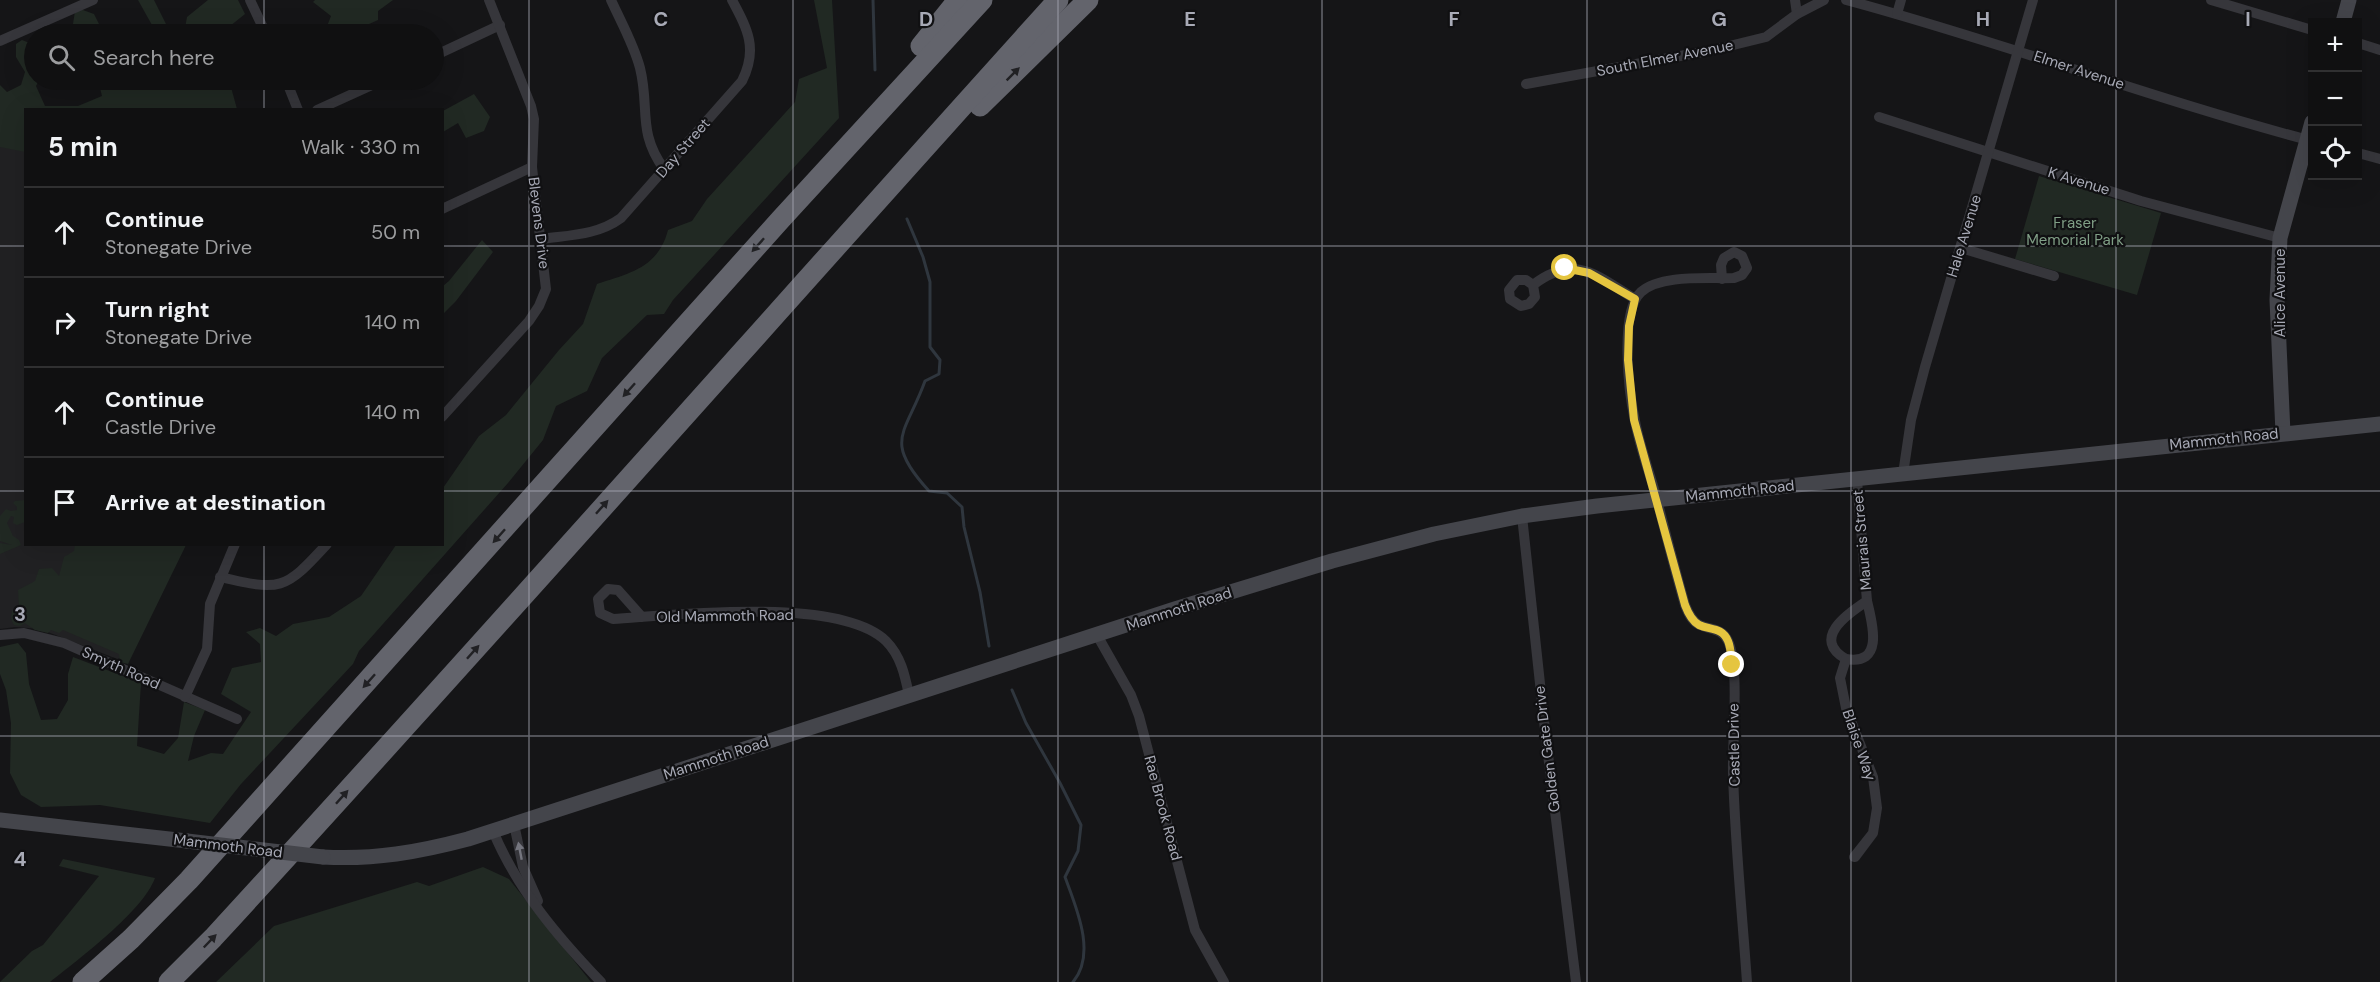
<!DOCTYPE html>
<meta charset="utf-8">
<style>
body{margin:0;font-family:"DM Sans",sans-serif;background:#1e1e1f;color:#f1f3f6}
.controls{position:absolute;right:18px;top:18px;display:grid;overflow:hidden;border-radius:0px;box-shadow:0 6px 24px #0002}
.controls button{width:54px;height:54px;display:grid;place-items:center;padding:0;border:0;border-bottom:2px solid #303031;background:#101011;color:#f1f3f6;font:30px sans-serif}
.stop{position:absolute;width:18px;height:18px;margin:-14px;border:4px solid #e5c53f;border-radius:50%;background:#fff}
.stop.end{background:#e5c53f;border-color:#fff;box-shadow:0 2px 6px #0008}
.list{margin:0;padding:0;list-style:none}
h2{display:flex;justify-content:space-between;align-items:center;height:78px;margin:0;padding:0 24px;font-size:26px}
h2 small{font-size:20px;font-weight:400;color:#9c9d9f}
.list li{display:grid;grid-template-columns:39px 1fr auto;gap:18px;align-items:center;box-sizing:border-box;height:90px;padding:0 24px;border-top:2px solid #303031}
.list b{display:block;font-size:22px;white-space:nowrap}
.list p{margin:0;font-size:20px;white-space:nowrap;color:#9c9d9f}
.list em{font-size:20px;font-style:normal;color:#9c9d9f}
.icon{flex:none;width:33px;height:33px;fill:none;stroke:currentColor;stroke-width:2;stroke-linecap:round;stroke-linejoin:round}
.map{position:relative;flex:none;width:2380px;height:982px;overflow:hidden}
.search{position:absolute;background:#101011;box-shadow:0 6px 24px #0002;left:24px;top:24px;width:420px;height:66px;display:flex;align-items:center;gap:15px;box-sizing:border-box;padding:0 21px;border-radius:33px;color:#9c9d9f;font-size:22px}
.panel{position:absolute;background:#101011;box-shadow:0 6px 24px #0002;left:24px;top:108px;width:420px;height:438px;border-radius:0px}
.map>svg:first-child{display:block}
</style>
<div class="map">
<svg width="2380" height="982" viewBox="0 0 2380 982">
<rect width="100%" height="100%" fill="#151517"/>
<path fill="#212123" d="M 0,99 L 26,110 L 26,544 L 184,545 L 125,662 L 40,629 L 15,627 L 0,629 Z"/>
<g fill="#212923">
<path d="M 138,0 L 154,0 L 167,26 L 168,34 L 157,34 Z"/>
<path d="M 208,0 L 238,0 L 245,14 L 225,30 L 227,34 L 184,34 L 187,17 Z"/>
<path d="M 315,0 L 393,0 L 378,11 L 378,20 L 358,29 L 355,34 L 324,34 L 331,16 L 313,2 Z"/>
<path d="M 814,0 L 832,0 L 839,118 L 673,300 L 664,314 L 647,315 L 602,358 L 587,391 L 556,406 L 543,440 L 508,483 L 359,651 L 353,664 L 241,784 L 210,823 L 100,805 L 41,807 L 21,795 L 10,773 L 11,723 L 6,690 L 0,674 L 0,647 L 18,643 L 26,653 L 29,684 L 41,720 L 57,719 L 68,700 L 68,674 L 73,657 L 141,683 L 137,746 L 164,754 L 178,738 L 184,702 L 205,710 L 194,736 L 188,761 L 211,753 L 223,754 L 251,712 L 221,694 L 232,668 L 261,662 L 260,644 L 246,632 L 260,628 L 276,636 L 293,624 L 329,617 L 361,596 L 396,545 L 442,544 L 443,488 L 479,436 L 506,415 L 559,350 L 583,324 L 597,284 C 630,273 658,268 668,230 L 692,221 L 707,199 L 795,102 L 799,79 L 827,68 Z"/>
<path d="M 80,9 L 94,14 L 104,34 L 77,34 L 73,24 L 75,11 Z"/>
<path d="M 22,40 L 32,44 L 34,51 L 34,80 L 39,80 L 36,86 L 45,106 L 78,106 L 102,96 L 98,80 L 229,80 L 237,109 L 26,110 L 25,152 L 0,147 L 0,85 L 7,92 L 21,85 L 25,72 L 16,57 L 16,44 Z"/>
<path d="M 474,94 L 490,117 L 484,131 L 466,138 L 458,123 L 443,132 L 443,111 Z"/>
<path d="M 2039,176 L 2161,213 L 2137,295 L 2015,259 Z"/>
<path d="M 482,240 L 493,252 L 456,301 L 443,314 L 443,286 L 449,281 Z"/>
<path d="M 25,500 L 25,522 L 17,525 L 13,523 L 14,517 L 11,516 L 7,523 L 13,536 L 19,540 L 21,545 L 0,554 L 0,543 L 12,545 L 0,541 L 0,516 L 6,509 L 11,511 L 17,510 L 17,507 L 13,503 L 15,501 Z"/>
<path d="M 75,545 L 186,545 L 128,664 L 120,662 L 119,654 L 63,630 L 59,633 L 51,630 L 48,633 L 35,630 L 25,623 L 20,626 L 14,625 L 11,619 L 12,611 L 19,607 L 18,590 L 35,581 L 39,569 L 52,568 L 59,576 L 64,557 L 74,551 Z"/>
<path d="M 63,859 L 155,878 C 143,911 79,959 50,982 L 0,982 L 32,951 L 43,945 L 99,876 L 59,866 Z"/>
<path d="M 483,867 L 509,879 L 591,982 L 216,982 L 274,926 L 417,882 L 429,886 Z"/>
</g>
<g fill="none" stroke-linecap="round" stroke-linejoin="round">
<g stroke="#2f363e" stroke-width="3">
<path d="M 873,0 L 875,70"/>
<path d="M 907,219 L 923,257 L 930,282 L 930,347 L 940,360 L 939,374 L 925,381 C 906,434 882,440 929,491 L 947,493 L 962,507 L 964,527 L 980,592 L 989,646"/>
<path d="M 1012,690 L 1026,723 L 1060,783 L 1081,825 L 1078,851 L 1065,877 C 1076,907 1097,954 1073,982"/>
</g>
<g stroke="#36363b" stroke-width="10">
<path d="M 250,0 L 266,34"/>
<path d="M 611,0 C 621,22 634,45 640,68 C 650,108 637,132 664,169"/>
<path d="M 1795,0 L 1797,14"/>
<path d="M 1846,0 C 2003,42 2155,100 2312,141"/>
<path d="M 2211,0 L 2312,30"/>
<path d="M 1897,14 L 1901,0"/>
<path d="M 0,41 L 93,0"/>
<path d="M 2358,43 L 2380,50"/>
<path d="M 434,56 L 500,25"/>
<path d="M 286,80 L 298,110"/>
<path d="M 1526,84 L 1713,50 L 1766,37 L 1797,14 L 1824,0"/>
<path d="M 317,110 L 383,80"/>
<path d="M 1879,117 L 2141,201 L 2280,238"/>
<path d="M 2358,153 L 2380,159"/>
<path d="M 442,209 L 532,167"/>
<path d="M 542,239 C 570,235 598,235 621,218 L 742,81 C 758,49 748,30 732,0"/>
<path d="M 1961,248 L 2054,276"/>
<path d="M 1722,279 L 1721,265 L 1724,258 L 1734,252 L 1742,256 L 1747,268 L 1742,275 L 1734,278 C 1708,279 1661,274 1641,292 C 1619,312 1629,394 1635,421 C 1640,448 1650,473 1657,500 C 1666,535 1675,570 1685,605 C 1688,612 1691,620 1698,624 C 1708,630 1722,627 1728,641 C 1740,667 1732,741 1733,773 C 1735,842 1742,912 1747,982"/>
<path d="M 1533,285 L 1535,297 L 1529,304 L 1521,306 L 1510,299 L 1509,290 L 1517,280 L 1526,280 L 1533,285 C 1575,253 1596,275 1635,299"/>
<path d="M 442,417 L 529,321 L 539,306 L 546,289 L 532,167 L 534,119 L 531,106 L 489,0"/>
<path d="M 1903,474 L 1911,420 L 1925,367 L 2033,0"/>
<path d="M 1857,480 L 1867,601"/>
<path d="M 1522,516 L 1545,730 L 1576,982"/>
<path d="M 220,577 C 281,591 284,591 327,544"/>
<path d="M 1867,601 C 1872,622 1885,666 1846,659 C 1811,639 1847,614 1867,601 Z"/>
<path d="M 642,617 L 618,590 L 608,589 L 598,599 L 600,613 L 613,619 C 677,615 839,596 886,641 C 901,656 905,676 909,695"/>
<path d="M 0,635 L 24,633 L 64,643 L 237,719"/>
<path d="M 1097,635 L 1131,695 L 1139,716 L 1195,930 L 1224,982"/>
<path d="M 1846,659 L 1840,678 L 1846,708 L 1873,777 L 1877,808 L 1873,833 L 1855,857 L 1854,857 L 1873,833"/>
<path d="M 185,697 L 207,649 L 210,604 L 235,544"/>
<path d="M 514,824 L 523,867 L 538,901"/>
<path d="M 493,831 C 517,889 558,937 601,982"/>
</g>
<g stroke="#44454b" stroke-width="15">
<path d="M 2343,22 L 2349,0"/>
<path d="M 2283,433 L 2277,300 L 2280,238 L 2312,122"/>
<path d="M 0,820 L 187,841"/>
<path d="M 323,857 C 374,860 419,852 468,839 L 1175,609 L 1332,561 L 1434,534 L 1522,516 L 1597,506 L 2380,424"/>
</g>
<g stroke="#63646c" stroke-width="21">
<path d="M 921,46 L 958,0"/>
<path d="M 980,106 L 1088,0"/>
<path d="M 83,982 L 131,939 L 189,880 L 781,219 L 982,0"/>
<path d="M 169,982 L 213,938 C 498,628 776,312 1058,0"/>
</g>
<path stroke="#44454b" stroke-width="15" d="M 187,841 L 323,857"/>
</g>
<defs><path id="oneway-solid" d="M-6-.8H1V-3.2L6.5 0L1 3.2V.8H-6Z" transform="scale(1.5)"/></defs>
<g fill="#212124">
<use href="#oneway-solid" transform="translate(1013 74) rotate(-45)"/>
<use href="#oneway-solid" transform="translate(758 245) rotate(132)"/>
<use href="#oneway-solid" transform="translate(629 390) rotate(132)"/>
<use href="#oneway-solid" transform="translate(602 507) rotate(-48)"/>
<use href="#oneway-solid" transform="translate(499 536) rotate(132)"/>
<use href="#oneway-solid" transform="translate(473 652) rotate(-48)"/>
<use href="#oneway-solid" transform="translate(369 681) rotate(132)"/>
<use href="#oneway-solid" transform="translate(342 797) rotate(-48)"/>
<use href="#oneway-solid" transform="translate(210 941) rotate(-46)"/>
</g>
<use fill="#75767f" href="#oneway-solid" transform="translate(520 851) rotate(-101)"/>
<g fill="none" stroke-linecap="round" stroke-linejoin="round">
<path stroke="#e5c53f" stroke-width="8" d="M 1565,268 L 1589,273 L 1635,299 L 1629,326 L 1628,360 L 1634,420 L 1685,605 C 1688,613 1692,621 1699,625 C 1710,630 1722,627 1728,641 C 1731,648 1731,657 1732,665"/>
</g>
<path fill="none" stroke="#a8aab6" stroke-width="1.5" stroke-opacity="0.55" d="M 264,0 L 264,34M 529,0 L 529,982M 793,0 L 793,982M 1058,0 L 1058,982M 1322,0 L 1322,982M 1587,0 L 1587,982M 1851,0 L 1851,982M 2116,0 L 2116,982M 264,80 L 264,110M 0,246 L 26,246M 442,246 L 2380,246M 0,491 L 26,491M 442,491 L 2380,491M 264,544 L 264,982M 0,736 L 2380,736"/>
<g text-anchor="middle" stroke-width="4.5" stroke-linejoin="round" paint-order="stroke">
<g font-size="15" fill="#a8aab6" stroke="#101012">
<text transform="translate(1665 58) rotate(-11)" y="5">South Elmer Avenue</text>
<text transform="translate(2079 70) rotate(18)" y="5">Elmer Avenue</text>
<text transform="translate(683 148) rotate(-49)" y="5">Day Street</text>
<text transform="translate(2079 181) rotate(17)" y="5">K Avenue</text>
<text transform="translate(539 223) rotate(83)" y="5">Blevens Drive</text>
<text transform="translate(1964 236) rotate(-73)" y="5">Hale Avenue</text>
<text transform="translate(2280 293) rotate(-90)" y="5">Alice Avenue</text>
<text transform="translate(2224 439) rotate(-6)" y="5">Mammoth Road</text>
<text transform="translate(1740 491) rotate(-6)" y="5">Mammoth Road</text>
<text transform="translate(1862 540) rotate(-95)" y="5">Maurais Street</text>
<text transform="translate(1179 609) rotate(-18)" y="5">Mammoth Road</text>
<text transform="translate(725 616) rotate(-1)" y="5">Old Mammoth Road</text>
<text transform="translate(121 668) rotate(24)" y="5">Smyth Road</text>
<text transform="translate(1734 745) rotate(-91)" y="5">Castle Drive</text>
<text transform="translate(1859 745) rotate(71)" y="5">Blaise Way</text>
<text transform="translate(1547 749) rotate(-97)" y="5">Golden Gate Drive</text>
<text transform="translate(716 758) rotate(-18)" y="5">Mammoth Road</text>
<text transform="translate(1163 808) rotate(75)" y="5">Rae Brook Road</text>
<text transform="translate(228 846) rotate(7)" y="5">Mammoth Road</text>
</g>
<g font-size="15" fill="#809f86" stroke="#101012">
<text x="2075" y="228">Fraser<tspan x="2075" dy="17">Memorial Park</tspan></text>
</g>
</g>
<g font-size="20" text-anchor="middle" font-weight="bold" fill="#a8aab6" stroke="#101012" stroke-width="4.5" stroke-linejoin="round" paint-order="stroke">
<text x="661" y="26">C</text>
<text x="926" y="26">D</text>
<text x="1190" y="26">E</text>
<text x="1454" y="26">F</text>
<text x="1719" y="26">G</text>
<text x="1983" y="26">H</text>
<text x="2248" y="26">I</text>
<text x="20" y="621">3</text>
<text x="20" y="866">4</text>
</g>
</svg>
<div class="controls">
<button>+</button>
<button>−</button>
<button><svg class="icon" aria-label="locate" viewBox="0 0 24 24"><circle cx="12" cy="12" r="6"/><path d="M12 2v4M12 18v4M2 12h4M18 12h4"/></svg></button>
</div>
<div class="stop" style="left:1565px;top:268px"></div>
<div class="stop end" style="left:1732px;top:665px"></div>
<div class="search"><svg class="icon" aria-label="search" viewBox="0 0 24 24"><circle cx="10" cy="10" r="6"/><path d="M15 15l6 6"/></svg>Search here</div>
<section class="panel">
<h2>5 min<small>Walk · 330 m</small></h2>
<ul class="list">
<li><svg class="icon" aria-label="ahead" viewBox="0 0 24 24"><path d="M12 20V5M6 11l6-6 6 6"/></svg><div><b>Continue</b><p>Stonegate Drive</p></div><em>50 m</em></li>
<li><svg class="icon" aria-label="right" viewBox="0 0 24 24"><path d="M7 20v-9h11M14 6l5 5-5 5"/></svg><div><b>Turn right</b><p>Stonegate Drive</p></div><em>140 m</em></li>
<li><svg class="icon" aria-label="ahead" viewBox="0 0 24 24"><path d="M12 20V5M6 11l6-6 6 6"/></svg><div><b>Continue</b><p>Castle Drive</p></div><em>140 m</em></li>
<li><svg class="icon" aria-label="arrive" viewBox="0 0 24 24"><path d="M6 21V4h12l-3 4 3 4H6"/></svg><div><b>Arrive at destination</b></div></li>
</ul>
</section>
</div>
